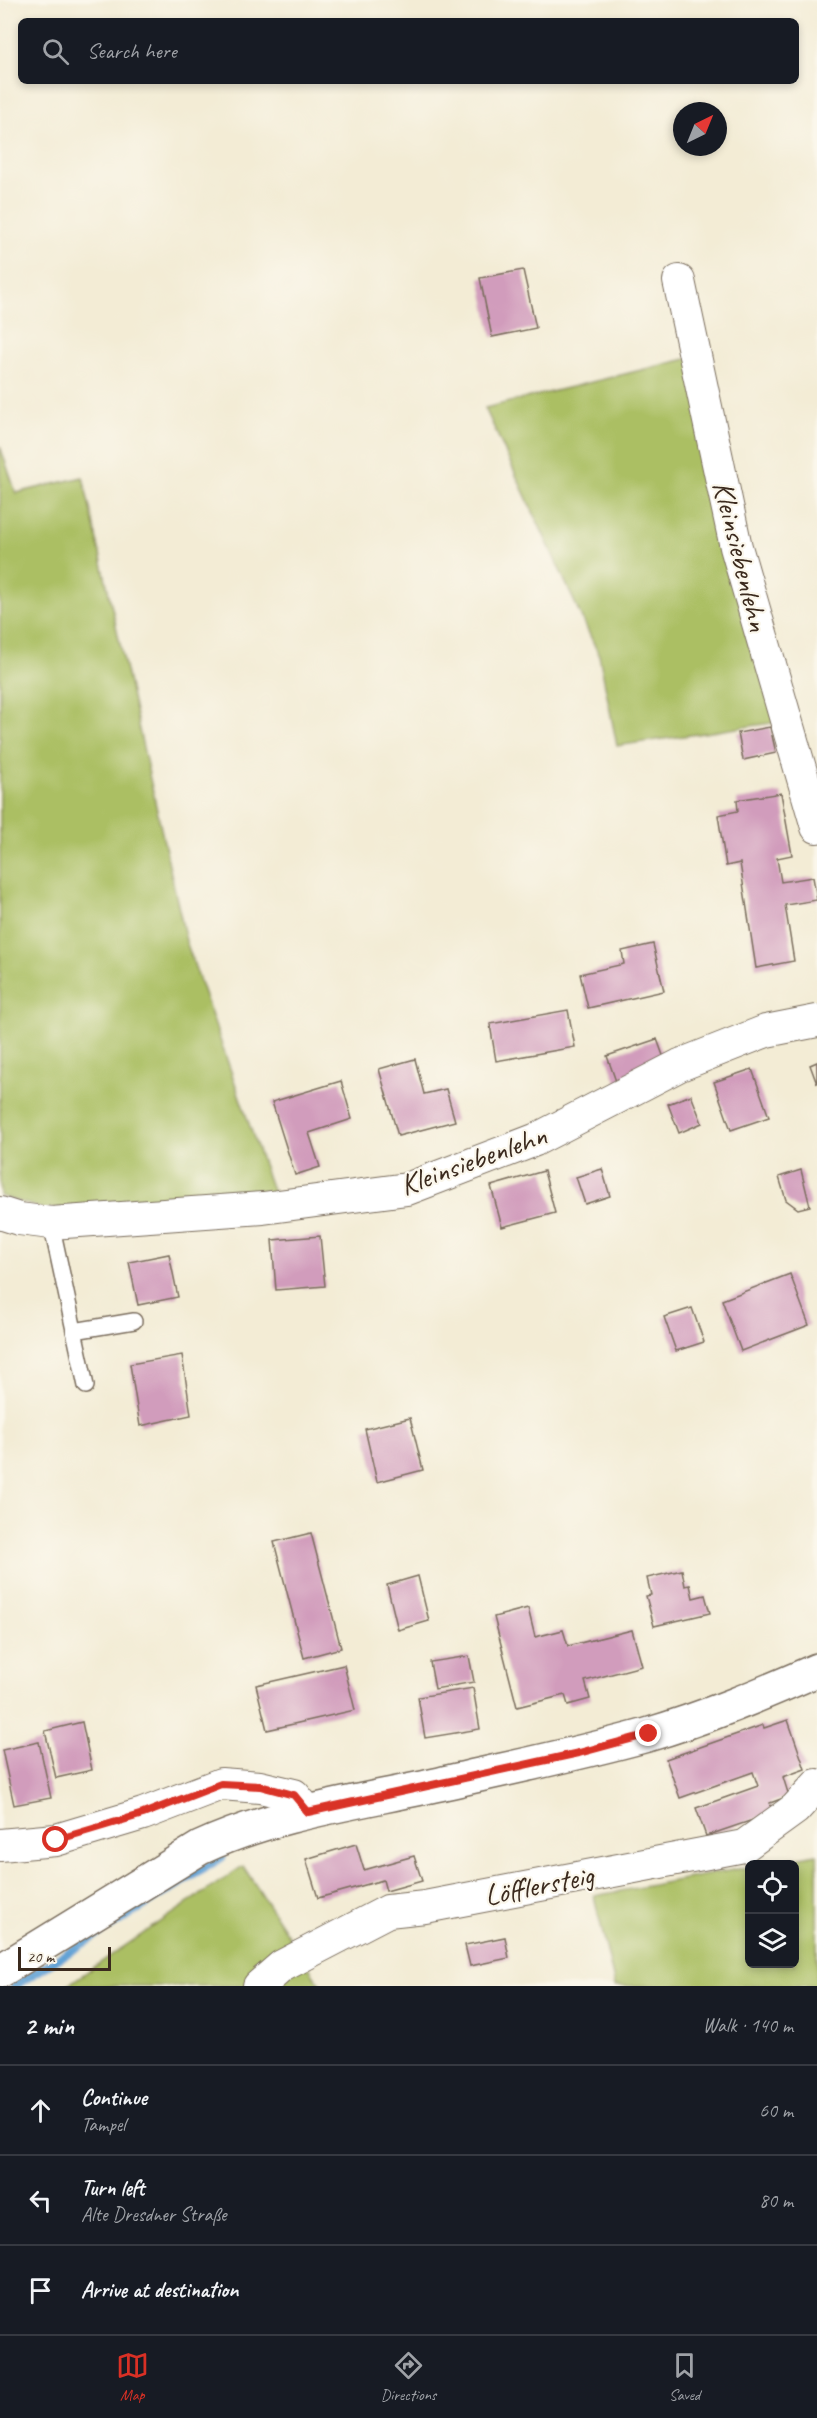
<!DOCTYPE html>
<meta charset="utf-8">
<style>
body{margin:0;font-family:Caveat,sans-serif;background:#242831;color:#f1f3f6}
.controls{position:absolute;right:18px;bottom:18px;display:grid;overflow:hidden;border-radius:9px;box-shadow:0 3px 9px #0003}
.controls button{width:54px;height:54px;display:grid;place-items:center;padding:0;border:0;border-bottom:2px solid #363941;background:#171b24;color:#f1f3f6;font:30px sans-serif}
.compass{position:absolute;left:673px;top:102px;width:54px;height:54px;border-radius:50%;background:#171b24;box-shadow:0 3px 9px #0003;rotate:43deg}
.scale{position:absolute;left:18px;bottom:15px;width:93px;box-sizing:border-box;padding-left:6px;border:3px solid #3b2a1e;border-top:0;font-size:16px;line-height:21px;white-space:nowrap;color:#3b2a1e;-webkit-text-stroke:4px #fbf7ec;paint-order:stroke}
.stop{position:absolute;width:18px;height:18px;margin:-14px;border:4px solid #d93025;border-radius:50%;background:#fff}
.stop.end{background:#d93025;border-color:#fff;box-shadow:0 2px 6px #0008}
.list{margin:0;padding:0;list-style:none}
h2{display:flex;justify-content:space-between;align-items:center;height:78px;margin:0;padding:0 24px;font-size:26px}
h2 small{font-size:20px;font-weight:400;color:#9ea1a6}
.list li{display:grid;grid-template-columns:39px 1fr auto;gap:18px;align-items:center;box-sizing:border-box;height:90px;padding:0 24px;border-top:2px solid #363941}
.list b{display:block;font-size:22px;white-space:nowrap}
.list p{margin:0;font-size:20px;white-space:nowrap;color:#9ea1a6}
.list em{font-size:20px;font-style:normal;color:#9ea1a6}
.icon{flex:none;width:33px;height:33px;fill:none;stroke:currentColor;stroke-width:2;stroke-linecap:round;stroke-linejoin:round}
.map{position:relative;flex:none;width:817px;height:1986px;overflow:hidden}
.search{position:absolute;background:#171b24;box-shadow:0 3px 9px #0003;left:18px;right:18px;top:18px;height:66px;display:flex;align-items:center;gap:15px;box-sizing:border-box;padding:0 21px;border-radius:9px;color:#9ea1a6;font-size:22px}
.sheet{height:348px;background:#171b24}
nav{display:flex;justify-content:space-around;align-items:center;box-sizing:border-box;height:84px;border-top:2px solid #363941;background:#171b24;font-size:16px;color:#9ea1a6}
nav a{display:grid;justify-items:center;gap:3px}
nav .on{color:#d93025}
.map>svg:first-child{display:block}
</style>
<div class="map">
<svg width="817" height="1986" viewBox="0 0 817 1986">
<rect width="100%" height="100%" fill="#fbf7ec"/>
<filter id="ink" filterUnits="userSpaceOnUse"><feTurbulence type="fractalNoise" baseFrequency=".0167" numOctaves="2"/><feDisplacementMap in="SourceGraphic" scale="12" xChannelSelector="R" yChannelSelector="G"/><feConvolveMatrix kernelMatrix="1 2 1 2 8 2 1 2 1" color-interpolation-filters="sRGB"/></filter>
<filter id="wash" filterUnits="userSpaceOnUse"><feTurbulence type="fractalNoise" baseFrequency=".008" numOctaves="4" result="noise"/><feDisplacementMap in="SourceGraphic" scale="24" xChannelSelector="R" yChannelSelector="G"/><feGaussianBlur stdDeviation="1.35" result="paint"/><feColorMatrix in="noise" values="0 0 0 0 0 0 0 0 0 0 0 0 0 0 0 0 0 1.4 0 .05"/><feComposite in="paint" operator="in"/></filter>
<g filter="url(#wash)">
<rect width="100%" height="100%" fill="#f3ecd5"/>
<g fill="#abbf63" stroke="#737440" stroke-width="1.5">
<path d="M 695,357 L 785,721 L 617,746 L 599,655 L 485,408 Z"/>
<path d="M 0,446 L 16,493 L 83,477 L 186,941 L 274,1196 L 43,1209 L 0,1196 Z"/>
<path d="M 817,1854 L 817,1986 L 615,1986 L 594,1896 L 749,1867 L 750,1964 L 794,1964 L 794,1864 L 763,1864 Z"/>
<path d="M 243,1866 L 321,1986 L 66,1986 Z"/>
</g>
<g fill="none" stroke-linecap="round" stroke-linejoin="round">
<path stroke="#62a2d5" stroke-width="9" d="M 14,1986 L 222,1857"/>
</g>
<g id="blocks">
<g fill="#d19cbc">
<path d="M 523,270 L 536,328 L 492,337 L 480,278 Z"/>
<path d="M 770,727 L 776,753 L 743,760 L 738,733 Z"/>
<path d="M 781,793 L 792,855 L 777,858 L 781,882 L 813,877 L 817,900 L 785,905 L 794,961 L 756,968 L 740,863 L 726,866 L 718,815 L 738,811 L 737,800 Z"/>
<path d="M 653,944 L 664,991 L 588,1008 L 580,974 L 624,964 L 622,951 Z"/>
<path d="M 568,1010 L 575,1047 L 496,1061 L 490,1024 Z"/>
<path d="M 657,1039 L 668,1069 L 618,1087 L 607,1056 Z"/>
<path d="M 415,1059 L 424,1094 L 446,1089 L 455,1121 L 398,1136 L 379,1069 Z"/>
<path d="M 817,1062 L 817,1084 L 810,1065 Z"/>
<path d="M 752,1069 L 769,1117 L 731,1130 L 714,1082 Z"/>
<path d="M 341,1081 L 352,1119 L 309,1133 L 320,1167 L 295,1175 L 272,1102 Z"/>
<path d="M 691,1095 L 702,1123 L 679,1133 L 668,1104 Z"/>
<path d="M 602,1169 L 610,1196 L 585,1204 L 576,1177 Z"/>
<path d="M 801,1170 L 810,1206 L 798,1209 L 786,1200 L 779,1177 Z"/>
<path d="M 544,1171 L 555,1213 L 502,1227 L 491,1186 Z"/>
<path d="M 320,1236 L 325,1286 L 276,1290 L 272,1240 Z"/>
<path d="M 169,1254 L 178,1297 L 138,1305 L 129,1262 Z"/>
<path d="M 790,1274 L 809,1325 L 741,1351 L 722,1300 Z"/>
<path d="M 692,1308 L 704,1342 L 676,1351 L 664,1317 Z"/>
<path d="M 182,1355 L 191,1415 L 140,1426 L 130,1364 Z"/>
<path d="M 410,1418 L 423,1470 L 377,1482 L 365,1429 Z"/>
<path d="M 311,1533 L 341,1648 L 304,1658 L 274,1542 Z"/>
<path d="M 682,1570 L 685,1586 L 690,1585 L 693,1598 L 705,1595 L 710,1613 L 654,1626 L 646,1596 L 651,1595 L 647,1578 Z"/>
<path d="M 418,1576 L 429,1621 L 398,1630 L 387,1585 Z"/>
<path d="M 528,1608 L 535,1637 L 563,1630 L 568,1646 L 632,1630 L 642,1666 L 585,1681 L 590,1699 L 568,1705 L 565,1695 L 517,1707 L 494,1617 Z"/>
<path d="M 469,1656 L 474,1682 L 435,1689 L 430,1662 Z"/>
<path d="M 344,1665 L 355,1710 L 267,1730 L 256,1685 Z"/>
<path d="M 473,1688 L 480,1729 L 425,1738 L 418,1697 Z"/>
<path d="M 788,1720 L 805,1769 L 783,1777 L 789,1796 L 770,1803 L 773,1813 L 706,1836 L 696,1808 L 758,1786 L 753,1772 L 680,1798 L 666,1759 L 763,1725 L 764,1728 Z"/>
<path d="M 82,1722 L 92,1770 L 56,1778 L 45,1731 Z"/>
<path d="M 39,1742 L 51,1798 L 14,1805 L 2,1750 Z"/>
<path d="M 356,1844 L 364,1870 L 414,1856 L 422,1881 L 386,1891 L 383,1880 L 318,1898 L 306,1859 Z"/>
<path d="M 505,1937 L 509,1958 L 470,1966 L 465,1945 Z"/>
</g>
</g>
</g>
<g filter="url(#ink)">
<use href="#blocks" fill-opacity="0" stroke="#7b6e5e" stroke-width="1.5"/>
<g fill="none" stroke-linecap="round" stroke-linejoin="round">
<g stroke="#7b6e5e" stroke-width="18">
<g id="service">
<path d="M 51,1223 L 86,1386"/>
<path d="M 74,1331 L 134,1321"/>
</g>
</g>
<g stroke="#7b6e5e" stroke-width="34">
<g id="minor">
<path d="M 679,281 L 736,547 L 817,827"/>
<path d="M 0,1213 L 19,1219 L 51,1223 L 263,1208 L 407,1189 L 535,1140 L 680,1065 L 766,1031 L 817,1021"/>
<path d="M 0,1845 L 56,1840 L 143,1814 L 221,1784 L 260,1787 L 294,1795 L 308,1812"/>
<path d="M 259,1986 L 282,1966 L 388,1911 L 425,1907 L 744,1846 L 795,1809 L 817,1785"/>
</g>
</g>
<g stroke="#7b6e5e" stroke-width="36">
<path id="tertiary" d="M 0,1971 L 200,1848 C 275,1813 360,1802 440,1784 C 509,1768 579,1754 647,1735 C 705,1718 762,1694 817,1670"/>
</g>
<use href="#service" stroke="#fff" stroke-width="15"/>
<use href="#minor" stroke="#fff" stroke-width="32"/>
<use href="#tertiary" stroke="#fff" stroke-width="33"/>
</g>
</g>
<g fill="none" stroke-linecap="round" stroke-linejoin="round" filter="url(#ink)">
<path stroke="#d93025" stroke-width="8" d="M 56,1840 L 143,1814 L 221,1784 L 260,1786 L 294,1795 L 308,1812 L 579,1753 L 649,1734"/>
</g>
<g text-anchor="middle" stroke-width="4.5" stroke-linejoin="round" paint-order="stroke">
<g font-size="30" fill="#3b2a1e" stroke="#fbf7ec">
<text transform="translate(741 556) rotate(76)" y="10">Kleinsiebenlehn</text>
<text transform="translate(473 1160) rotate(-20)" y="10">Kleinsiebenlehn</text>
<text transform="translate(539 1885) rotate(-11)" y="10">Löfflersteig</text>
</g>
</g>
</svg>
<div class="controls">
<button><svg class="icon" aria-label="locate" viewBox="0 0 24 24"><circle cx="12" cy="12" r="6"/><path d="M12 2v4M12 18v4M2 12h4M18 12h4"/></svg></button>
<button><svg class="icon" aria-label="layers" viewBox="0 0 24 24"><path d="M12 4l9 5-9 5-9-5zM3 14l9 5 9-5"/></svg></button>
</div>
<svg class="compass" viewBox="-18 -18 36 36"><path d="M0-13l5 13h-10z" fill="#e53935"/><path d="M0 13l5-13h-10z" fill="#9ea1a6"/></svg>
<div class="scale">20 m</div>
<div class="stop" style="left:56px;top:1840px"></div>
<div class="stop end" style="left:649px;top:1734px"></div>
<div class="search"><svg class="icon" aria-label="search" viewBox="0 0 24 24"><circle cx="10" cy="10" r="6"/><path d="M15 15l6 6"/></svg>Search here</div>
</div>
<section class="sheet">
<h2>2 min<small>Walk · 140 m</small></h2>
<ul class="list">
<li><svg class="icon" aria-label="ahead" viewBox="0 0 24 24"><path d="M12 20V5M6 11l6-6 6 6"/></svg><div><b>Continue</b><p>Tampel</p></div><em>60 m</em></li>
<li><svg class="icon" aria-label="left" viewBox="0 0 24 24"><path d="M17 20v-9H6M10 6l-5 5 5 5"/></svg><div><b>Turn left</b><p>Alte Dresdner Straße</p></div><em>80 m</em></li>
<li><svg class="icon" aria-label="arrive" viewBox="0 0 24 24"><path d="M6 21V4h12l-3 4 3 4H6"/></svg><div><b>Arrive at destination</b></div></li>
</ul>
</section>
<nav>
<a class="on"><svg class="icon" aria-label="map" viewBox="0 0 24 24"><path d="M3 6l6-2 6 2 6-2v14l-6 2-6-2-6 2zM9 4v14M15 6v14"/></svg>Map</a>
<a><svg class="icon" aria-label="directions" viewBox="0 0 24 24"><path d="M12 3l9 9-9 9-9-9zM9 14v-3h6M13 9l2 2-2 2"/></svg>Directions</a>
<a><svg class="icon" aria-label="saved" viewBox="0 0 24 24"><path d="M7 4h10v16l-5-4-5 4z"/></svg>Saved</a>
</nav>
